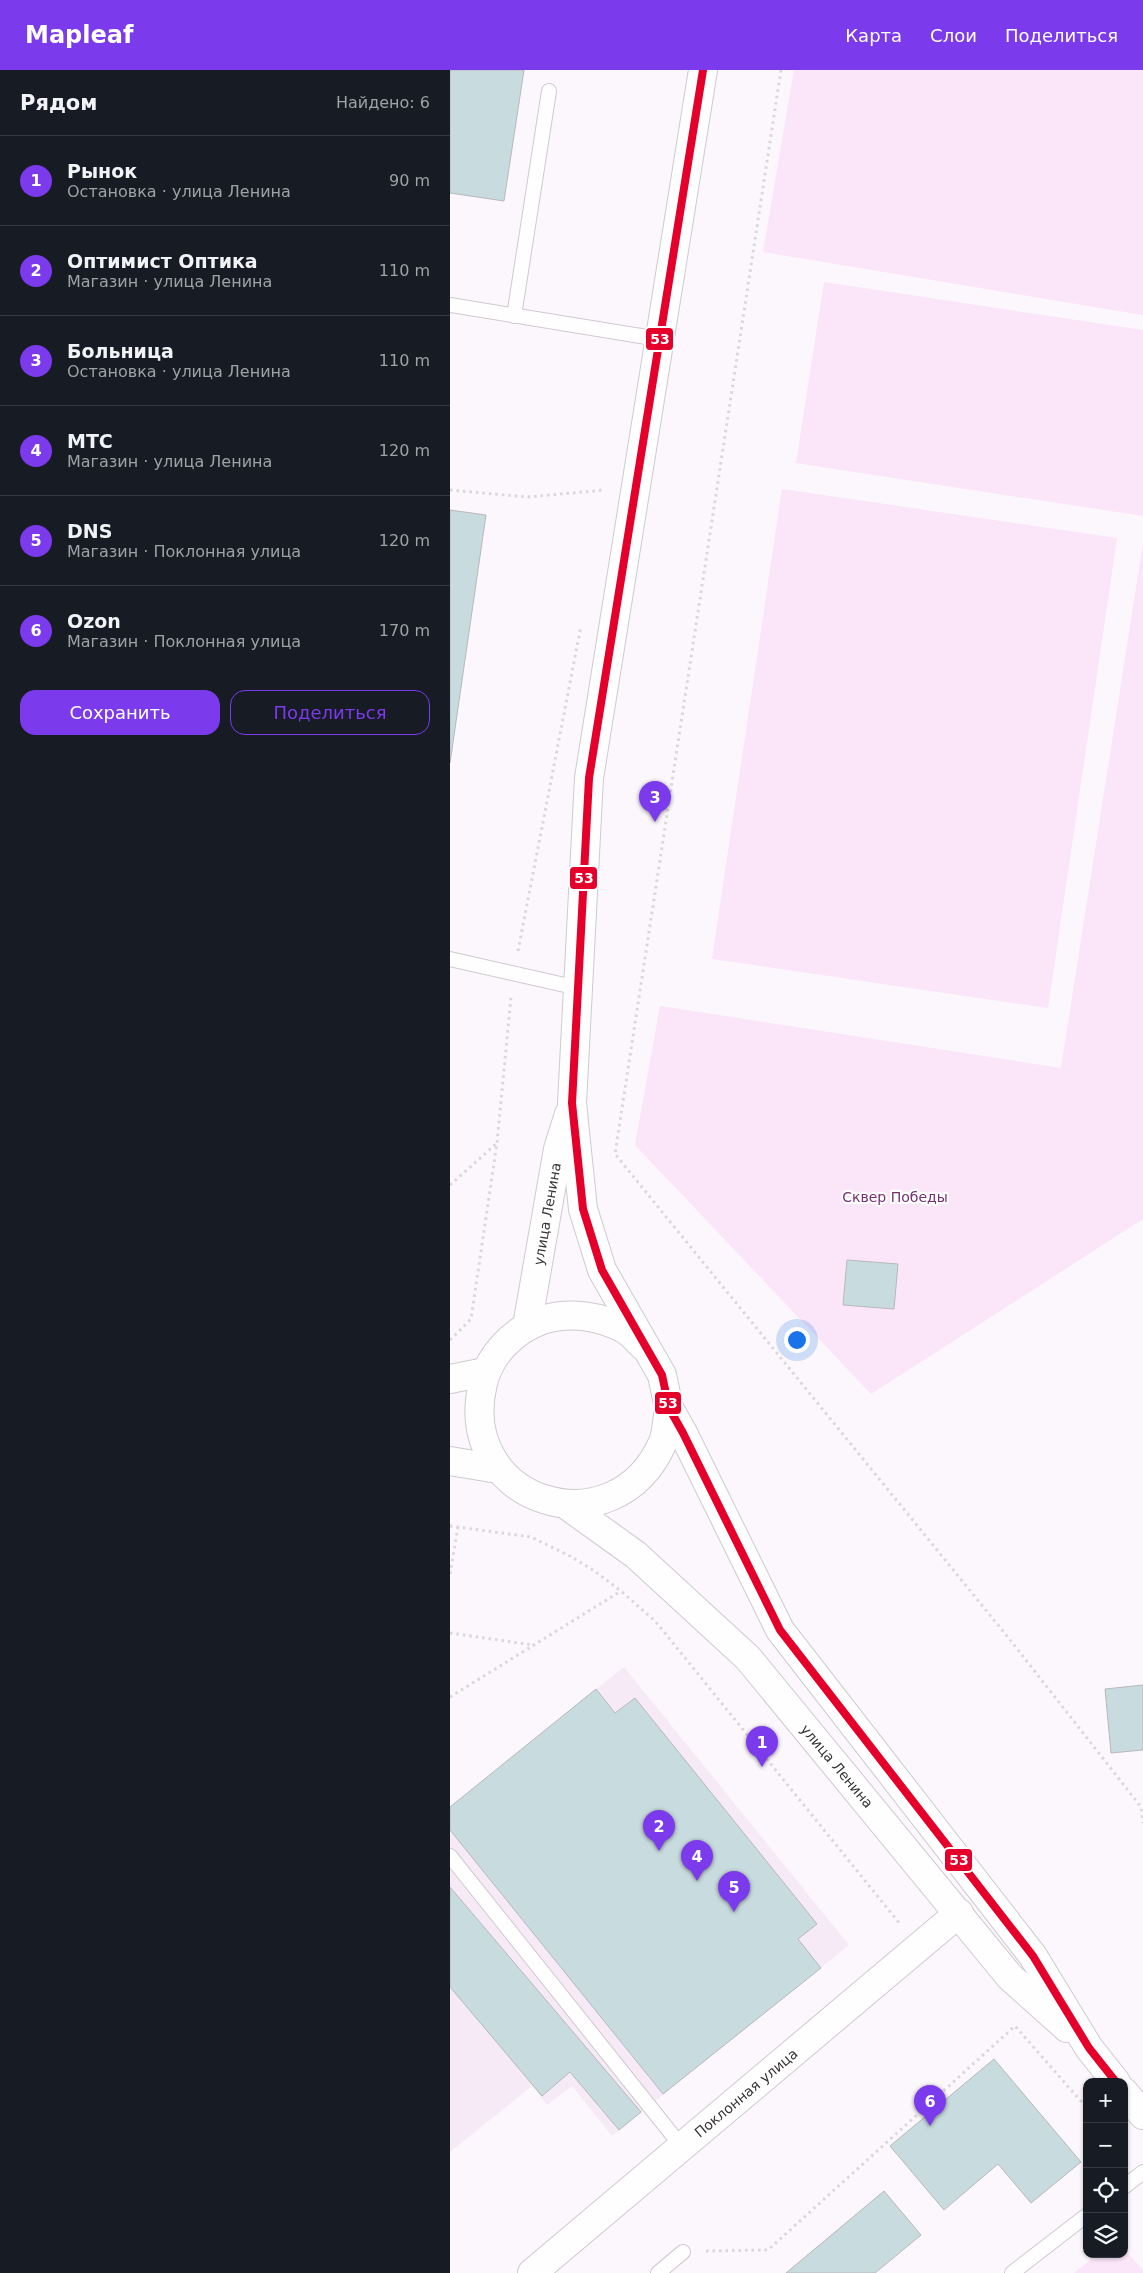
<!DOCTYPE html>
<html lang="ru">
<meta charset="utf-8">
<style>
body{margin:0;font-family:"DejaVu Sans",sans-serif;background:#20242c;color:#f1f3f6}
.controls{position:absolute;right:15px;bottom:15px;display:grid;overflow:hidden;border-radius:10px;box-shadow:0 1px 4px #0004}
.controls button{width:45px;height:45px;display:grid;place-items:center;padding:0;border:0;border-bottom:1px solid #363941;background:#171b24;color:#f1f3f6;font:25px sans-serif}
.you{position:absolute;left:346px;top:1269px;width:18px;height:18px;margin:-12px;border:4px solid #fff;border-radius:50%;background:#1a73e8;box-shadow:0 0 0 8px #1a73e833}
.badge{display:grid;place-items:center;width:32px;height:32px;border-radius:50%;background:#7c3aed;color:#fff;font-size:16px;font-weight:700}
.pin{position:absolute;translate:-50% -41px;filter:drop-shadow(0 1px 2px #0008)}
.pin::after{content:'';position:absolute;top:26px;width:18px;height:15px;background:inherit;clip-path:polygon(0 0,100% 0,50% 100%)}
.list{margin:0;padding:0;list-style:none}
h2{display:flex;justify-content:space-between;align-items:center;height:65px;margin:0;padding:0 20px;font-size:21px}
h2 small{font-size:16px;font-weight:400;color:#9ea1a6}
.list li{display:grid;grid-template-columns:32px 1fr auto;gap:15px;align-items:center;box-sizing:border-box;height:90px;padding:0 20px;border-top:1px solid #363941}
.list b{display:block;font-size:19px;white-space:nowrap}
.list p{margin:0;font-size:16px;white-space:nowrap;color:#9ea1a6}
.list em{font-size:16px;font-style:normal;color:#9ea1a6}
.actions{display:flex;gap:10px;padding:15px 20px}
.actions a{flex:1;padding:11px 0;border:1px solid #7c3aed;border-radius:15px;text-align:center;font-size:18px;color:#7c3aed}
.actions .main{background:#7c3aed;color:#fff}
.icon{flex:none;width:28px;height:28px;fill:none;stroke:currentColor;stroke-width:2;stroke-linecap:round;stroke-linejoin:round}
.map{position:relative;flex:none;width:693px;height:2203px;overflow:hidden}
header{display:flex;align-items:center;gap:30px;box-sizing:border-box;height:70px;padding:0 25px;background:#7c3aed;color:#fff}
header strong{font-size:24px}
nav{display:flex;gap:28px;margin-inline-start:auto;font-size:18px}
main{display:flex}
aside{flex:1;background:#171b24}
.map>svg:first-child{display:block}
</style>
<header>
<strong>Mapleaf</strong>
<nav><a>Карта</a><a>Слои</a><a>Поделиться</a></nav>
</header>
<main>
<aside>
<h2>Рядом<small>Найдено: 6</small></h2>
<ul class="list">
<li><span class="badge">1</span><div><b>Рынок</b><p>Остановка · улица Ленина</p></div><em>90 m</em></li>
<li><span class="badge">2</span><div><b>Оптимист Оптика</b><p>Магазин · улица Ленина</p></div><em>110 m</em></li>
<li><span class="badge">3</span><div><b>Больница</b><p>Остановка · улица Ленина</p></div><em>110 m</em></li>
<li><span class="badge">4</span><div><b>МТС</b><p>Магазин · улица Ленина</p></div><em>120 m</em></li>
<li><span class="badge">5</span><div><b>DNS</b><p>Магазин · Поклонная улица</p></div><em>120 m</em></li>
<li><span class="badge">6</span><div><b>Ozon</b><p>Магазин · Поклонная улица</p></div><em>170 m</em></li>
</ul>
<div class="actions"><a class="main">Сохранить</a><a>Поделиться</a></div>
</aside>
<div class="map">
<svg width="693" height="2203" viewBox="0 0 693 2203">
<rect width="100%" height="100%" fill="#fcf7fc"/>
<path fill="#f5eaf5" d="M 174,1597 L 399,1875 L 162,2066 L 122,2016 L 97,2035 L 82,2016 L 0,2082 L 0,1737 Z"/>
<g fill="#fae5f9">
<path d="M 344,0 L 693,0 L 693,245 L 313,182 Z"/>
<path d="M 374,212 L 693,260 L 693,446 L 346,393 Z"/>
<path d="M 332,419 L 667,468 L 598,938 L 262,889 Z"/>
<path d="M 693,473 L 693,1149 L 421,1324 L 185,1075 L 210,936 L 611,998 Z"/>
<path d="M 674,2179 L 693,2200 L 693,2203 L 624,2203 L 648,2184 L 674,2184 Z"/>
</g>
<g fill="#c8dbde" stroke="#b8b8bb">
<path d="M 0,0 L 74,0 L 54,131 L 0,123 Z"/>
<path d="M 0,440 L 36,445 L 0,693 Z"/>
<path d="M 397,1190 L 448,1194 L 444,1239 L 393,1235 Z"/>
<path d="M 693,1615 L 693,1680 L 661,1683 L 655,1619 Z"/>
<path d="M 146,1619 L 165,1643 L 185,1628 L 367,1854 L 348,1869 L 371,1898 L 213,2024 L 0,1760 L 0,1737 Z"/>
<path d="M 0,1817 L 191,2042 L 169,2060 L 120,2002 L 92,2026 L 0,1917 Z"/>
<path d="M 544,1989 L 631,2092 L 581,2133 L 548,2094 L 494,2140 L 440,2076 Z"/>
<path d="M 434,2121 L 471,2165 L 425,2203 L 336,2203 Z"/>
</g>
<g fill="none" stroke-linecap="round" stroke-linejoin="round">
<g stroke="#cecace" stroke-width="16">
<g id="lane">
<path d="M 0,235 L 209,269"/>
<path d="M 64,246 L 99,21"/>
<path d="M 0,889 L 128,918"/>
<path d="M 0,1786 L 232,2077"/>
<path d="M 674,2117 L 693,2102"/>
<path d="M 208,2203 L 233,2182"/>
<path d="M 562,2203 L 637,2145"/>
</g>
</g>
<g stroke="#cecace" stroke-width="30">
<g id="secondary">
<path d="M 253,0 L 139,708 L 122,1033 L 133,1139 L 152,1200 L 212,1305 L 219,1338 L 233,1363 L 330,1560 L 583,1886 L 639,1978 L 666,2012"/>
<path d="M 77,1256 L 108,1079 L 119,1044"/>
<path d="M 193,1276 C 188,1271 182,1264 176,1260 C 151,1246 120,1241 92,1250 C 64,1260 40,1284 33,1313 C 4,1433 165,1483 213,1372 C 217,1362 217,1348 219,1338"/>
<path d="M 0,1309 L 35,1302"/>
<path d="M 0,1391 L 48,1399"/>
<path d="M 115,1434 L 186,1485 L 298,1588 L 560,1907 L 617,1958"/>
<path d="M 674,2022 L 693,2045"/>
<path d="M 82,2203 L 509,1843"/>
</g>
</g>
<g stroke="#dad7d9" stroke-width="3" stroke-dasharray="2.5 4" stroke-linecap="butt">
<path d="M 331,0 L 165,1084 L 561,1571 L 691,1737 L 693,1753"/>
<path d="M 0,420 L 78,427 L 155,420"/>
<path d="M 68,881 L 131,556"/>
<path d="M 0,1115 L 46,1074"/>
<path d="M 0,1270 L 21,1249 L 47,1073 L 61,927"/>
<path d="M 0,1456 L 81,1467 L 120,1486 L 143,1500 L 171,1521 L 206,1552 L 450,1854"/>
<path d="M 0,1504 L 8,1457"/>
<path d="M 0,1563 L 83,1575"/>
<path d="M 0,1627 L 171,1521"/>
<path d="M 256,2181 L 318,2180 L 565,1956 L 637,2038"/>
</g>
<use href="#lane" stroke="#fffeff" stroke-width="14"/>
<use href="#secondary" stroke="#fffeff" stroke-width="28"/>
<g stroke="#fff" stroke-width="11">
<path id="bus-1" d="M 253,0 L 139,708 L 122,1033 L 133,1139 L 152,1200 L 212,1305 L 219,1338 L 233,1363 L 330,1560 L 583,1886 L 639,1978 L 666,2012"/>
</g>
<use href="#bus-1" stroke="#e4002b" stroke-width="8"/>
</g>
<g text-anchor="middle" stroke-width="4.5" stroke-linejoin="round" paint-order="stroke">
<g font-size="14" fill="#733073" stroke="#fff">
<text x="445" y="1132">Сквер Победы</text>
</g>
<g font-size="14" fill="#383437" stroke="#fff">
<text transform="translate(97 1144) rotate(-80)" y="5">улица Ленина</text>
<text transform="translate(387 1696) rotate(50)" y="5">улица Ленина</text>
<text transform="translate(296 2023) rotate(-40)" y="5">Поклонная улица</text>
</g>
</g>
<g stroke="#fff" stroke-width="2">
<rect x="195" y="257" width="29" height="24" rx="5" fill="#e4002b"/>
<rect x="119" y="796" width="29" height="24" rx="5" fill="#e4002b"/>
<rect x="204" y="1321" width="28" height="24" rx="5" fill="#e4002b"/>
<rect x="494" y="1778" width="29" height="24" rx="5" fill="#e4002b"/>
</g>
<g font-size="14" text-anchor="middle" font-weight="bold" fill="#fff">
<text x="210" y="274">53</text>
<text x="134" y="813">53</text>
<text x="218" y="1338">53</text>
<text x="509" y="1795">53</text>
</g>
</svg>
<div class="controls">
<button>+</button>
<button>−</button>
<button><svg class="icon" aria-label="locate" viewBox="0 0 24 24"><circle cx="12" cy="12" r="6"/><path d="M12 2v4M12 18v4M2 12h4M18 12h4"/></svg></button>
<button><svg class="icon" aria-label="layers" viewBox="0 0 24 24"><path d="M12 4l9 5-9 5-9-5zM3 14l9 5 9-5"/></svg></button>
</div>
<div class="you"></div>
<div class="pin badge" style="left:312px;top:1697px">1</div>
<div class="pin badge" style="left:209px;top:1781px">2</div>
<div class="pin badge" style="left:205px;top:752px">3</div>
<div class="pin badge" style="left:247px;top:1811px">4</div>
<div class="pin badge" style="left:284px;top:1842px">5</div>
<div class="pin badge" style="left:480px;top:2056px">6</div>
</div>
</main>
